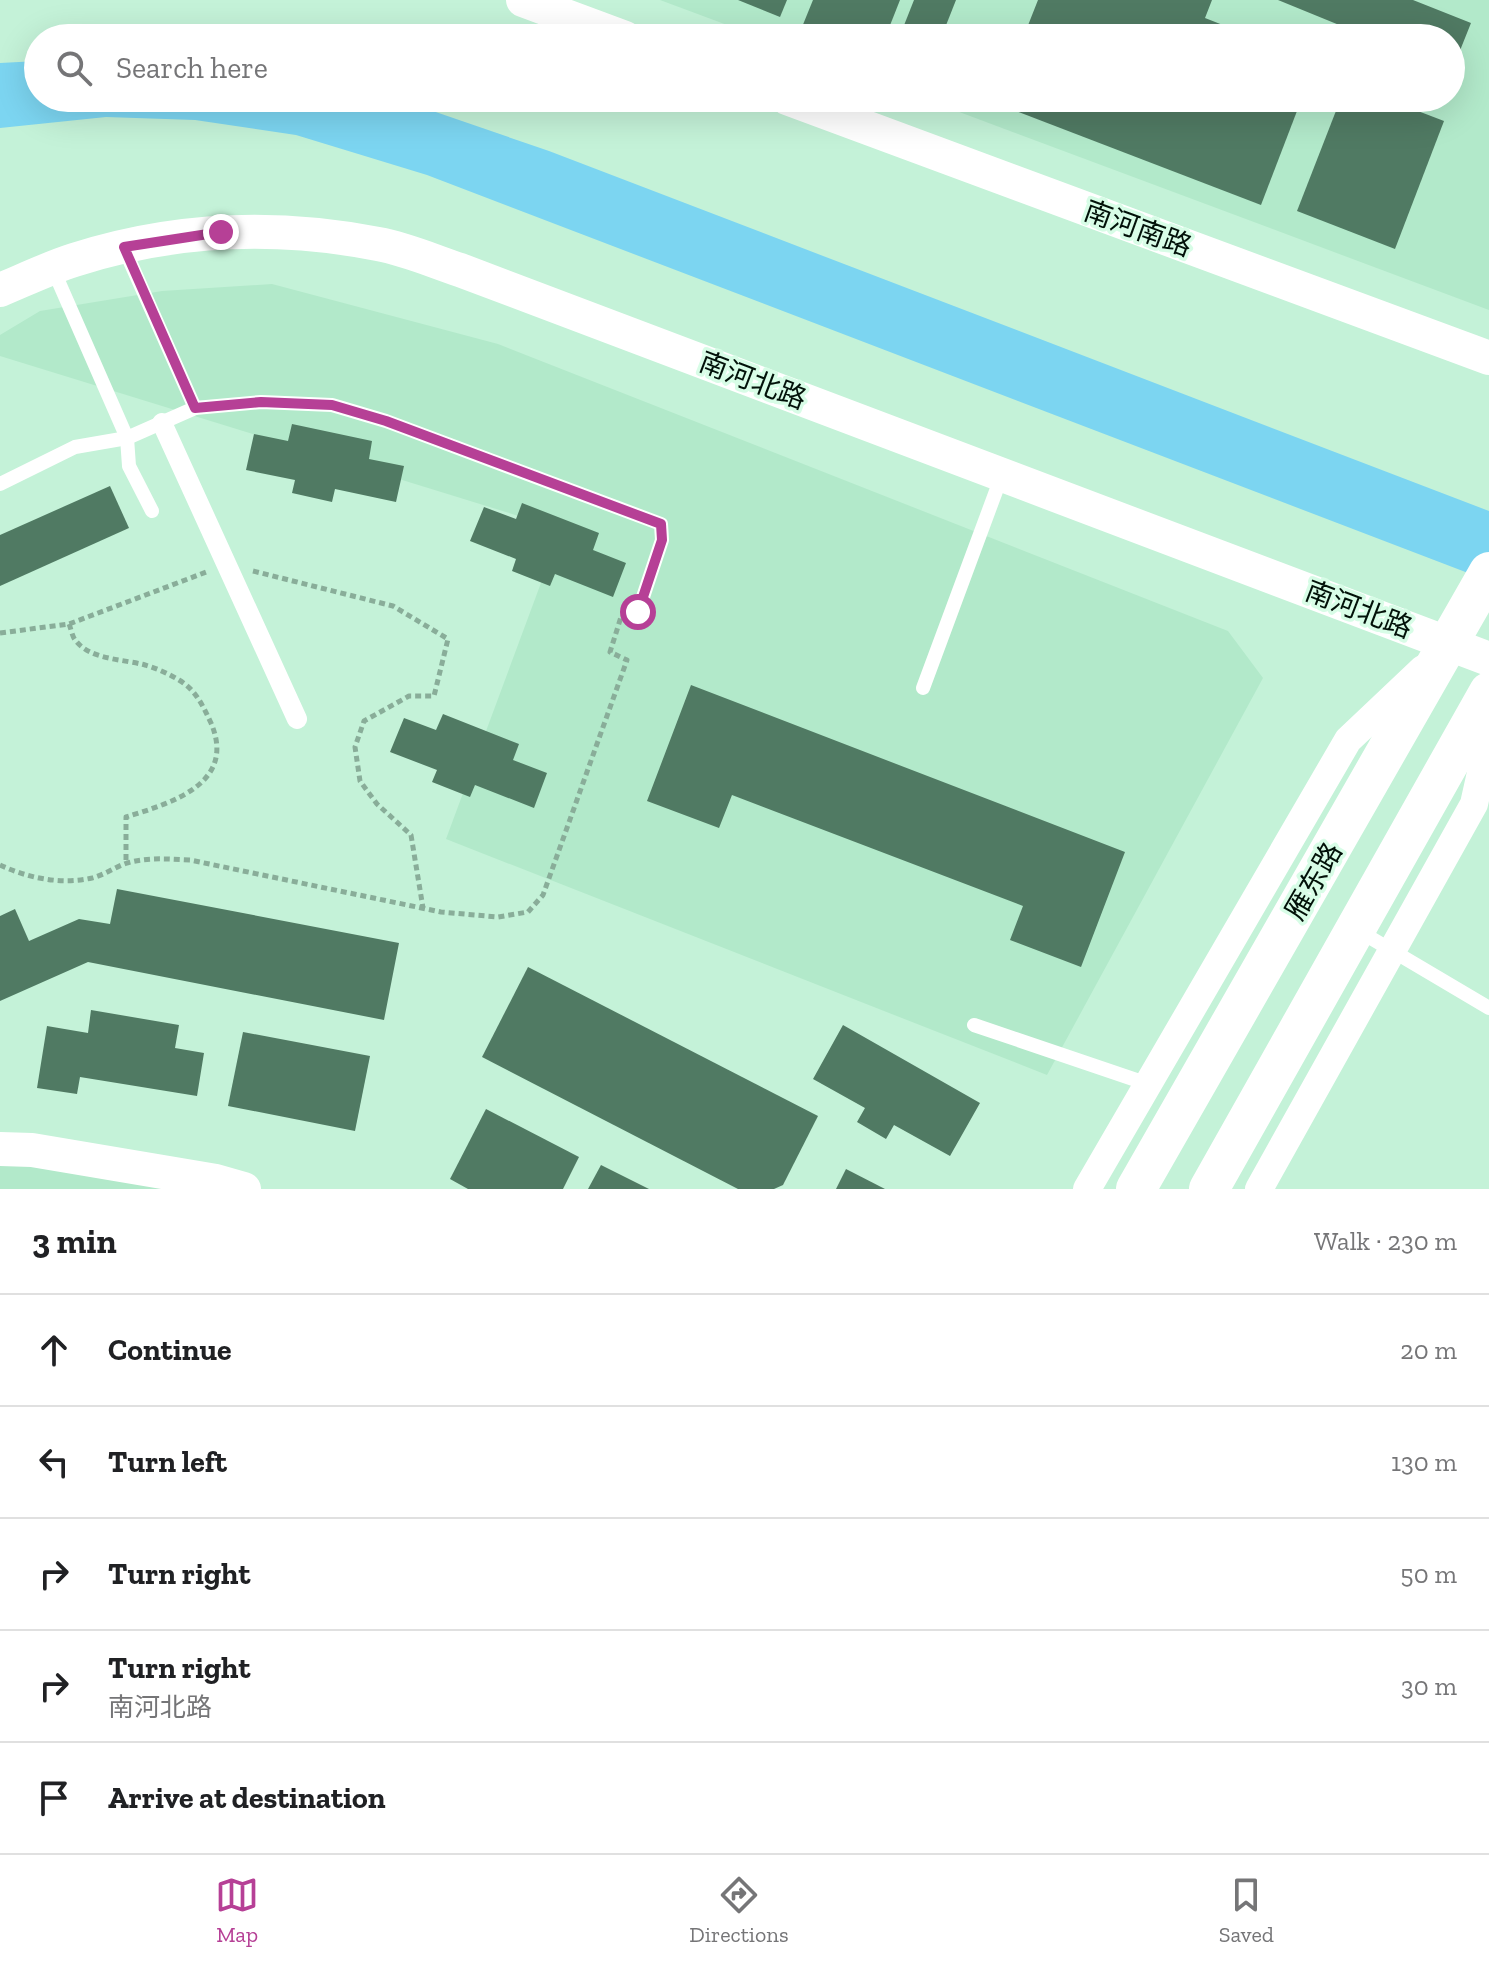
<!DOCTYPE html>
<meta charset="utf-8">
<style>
body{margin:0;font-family:"Zilla Slab","Noto Sans SC",serif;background:#f6f6f6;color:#202124}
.stop{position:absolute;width:24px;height:24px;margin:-18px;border:6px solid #b64096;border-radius:50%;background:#fff}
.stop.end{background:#b64096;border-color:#fff;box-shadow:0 2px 8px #0008}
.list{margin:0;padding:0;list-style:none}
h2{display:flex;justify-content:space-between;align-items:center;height:104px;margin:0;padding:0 32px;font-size:34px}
h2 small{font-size:26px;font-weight:400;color:#757577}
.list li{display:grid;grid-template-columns:52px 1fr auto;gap:24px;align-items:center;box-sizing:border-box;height:112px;padding:0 32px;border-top:2px solid #e0e0e0}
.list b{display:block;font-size:30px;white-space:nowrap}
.list p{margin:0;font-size:26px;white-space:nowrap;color:#757577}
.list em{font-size:26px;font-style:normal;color:#757577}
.icon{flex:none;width:44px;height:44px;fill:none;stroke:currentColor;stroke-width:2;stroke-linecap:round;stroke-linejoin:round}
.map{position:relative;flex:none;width:1489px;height:1189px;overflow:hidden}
.search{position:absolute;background:#fff;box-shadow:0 8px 32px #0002;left:24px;right:24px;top:24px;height:88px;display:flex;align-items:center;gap:20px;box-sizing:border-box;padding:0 28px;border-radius:44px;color:#757577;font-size:30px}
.sheet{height:664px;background:#fff}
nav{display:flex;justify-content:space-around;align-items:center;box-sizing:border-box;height:112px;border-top:2px solid #e0e0e0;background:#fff;font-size:22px;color:#757577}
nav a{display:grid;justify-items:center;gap:4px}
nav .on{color:#b64096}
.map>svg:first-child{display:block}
</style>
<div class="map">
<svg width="1489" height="1189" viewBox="0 0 1489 1189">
<rect width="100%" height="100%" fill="#c4f2d8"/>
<g fill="#b2e9ca">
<path d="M 660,0 L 1489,0 L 1489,310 L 922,98 L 1451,98 L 1451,38 L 762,38 Z"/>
<path d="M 272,284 L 498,344 L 1228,631 L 1263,678 L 1047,1075 L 446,839 L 561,529 L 0,356 L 0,335 L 40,311 L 162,291 Z"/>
<path d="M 0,1145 L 233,1189 L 0,1189 Z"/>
</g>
<path fill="#7cd5f1" d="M 38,61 L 38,98 L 395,98 L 549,151 L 1489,511 L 1489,581 L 427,175 L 296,135 L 195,120 L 106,117 L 0,128 L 0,63 Z"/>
<g fill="#507a63">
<path d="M 738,0 L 787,0 L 780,17 Z"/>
<path d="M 813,0 L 900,0 L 885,38 L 831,38 L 802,27 Z"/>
<path d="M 914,0 L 956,0 L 941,38 L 899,38 Z"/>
<path d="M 1038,0 L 1212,0 L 1205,18 L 1256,38 L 1023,38 Z"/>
<path d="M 1278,0 L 1413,0 L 1471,23 L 1451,73 L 1451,38 L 1371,38 Z"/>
<path d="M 1000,98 L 1302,98 L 1261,205 L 998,104 Z"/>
<path d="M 1341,98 L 1384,98 L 1444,121 L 1395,249 L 1297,211 Z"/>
<path d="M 292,424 L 372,441 L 369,459 L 404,466 L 396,502 L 335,489 L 332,502 L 292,493 L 295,480 L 246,470 L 254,434 L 288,441 Z"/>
<path d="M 110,486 L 129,528 L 0,586 L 0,535 Z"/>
<path d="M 522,503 L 599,533 L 593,550 L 626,563 L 613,597 L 555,574 L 550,586 L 512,571 L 516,559 L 470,541 L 484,507 L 516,519 Z"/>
<path d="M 691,685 L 1125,852 L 1081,967 L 1010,940 L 1023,906 L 732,795 L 719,828 L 647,801 Z"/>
<path d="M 443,714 L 519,744 L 513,760 L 547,773 L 534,808 L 475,785 L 470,797 L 432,782 L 437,770 L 390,752 L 404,718 L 436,730 Z"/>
<path d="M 117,889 L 399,943 L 384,1020 L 88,962 L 0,1001 L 0,916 L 15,909 L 29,941 L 79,919 L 110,924 Z"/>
<path d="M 528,967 L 818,1116 L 783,1185 L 774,1189 L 738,1189 L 482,1057 Z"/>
<path d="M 91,1010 L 179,1025 L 175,1048 L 204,1053 L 197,1096 L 80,1077 L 77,1094 L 37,1088 L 47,1026 L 88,1033 Z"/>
<path d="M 843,1025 L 980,1103 L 950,1156 L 894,1125 L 886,1139 L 857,1122 L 865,1108 L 813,1079 Z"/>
<path d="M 243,1032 L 370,1056 L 355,1131 L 228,1106 Z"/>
<path d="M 486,1109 L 579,1157 L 563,1189 L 468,1189 L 450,1179 Z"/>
<path d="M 601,1165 L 649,1189 L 588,1189 Z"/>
<path d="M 846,1169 L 885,1189 L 836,1189 Z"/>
</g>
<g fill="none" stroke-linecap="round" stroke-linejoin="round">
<g stroke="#89ad99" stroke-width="5" stroke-dasharray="6 4" stroke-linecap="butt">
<path d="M 253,571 L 393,606 L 448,639 L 434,696 L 409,696 L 364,721 L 355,747 L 360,781 L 377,804 L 411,835 L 423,908"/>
<path d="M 69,624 C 71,628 72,637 76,641 C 91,660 123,659 145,665 C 156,668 169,674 179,680 C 196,690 203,706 211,723 C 237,784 171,803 126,817 L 126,863"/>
<path d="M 0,633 L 69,624 L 209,571"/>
<path d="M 0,865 C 28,878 61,885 92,878 C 104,875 115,867 127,863 C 148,857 168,859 190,860 L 441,912 L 498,917 L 528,912 L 543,895 L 627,660 L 610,652 L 621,617"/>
</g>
<g stroke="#fff" stroke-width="14">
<path d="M 124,248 L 195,408"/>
<path d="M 53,269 L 127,438 L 129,466 L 152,511"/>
<path d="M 0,484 L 75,447 L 127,438 L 195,408 L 261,402 L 332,405 L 386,421 L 661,524 L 662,540 L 638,612"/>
<path d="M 923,688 L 1002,475"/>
<path d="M 1359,931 L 1489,1008"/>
<path d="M 974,1025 L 1148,1084"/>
</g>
<path stroke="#fff" stroke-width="20" d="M 162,423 L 297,719"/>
<g stroke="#fff" stroke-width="28">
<path d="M 1087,1189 L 1348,740 L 1423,669"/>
<path d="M 1259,1189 L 1474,804 L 1489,737"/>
</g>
<g stroke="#fff" stroke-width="34">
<path d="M 523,0 L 625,38"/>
<path d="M 787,98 L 1489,358"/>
<path d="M 0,290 C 24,280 49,268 74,260 C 174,228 275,224 378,244 C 406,249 433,261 460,270 L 1489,659"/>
<path d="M 0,1149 L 32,1150 L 216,1181 L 244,1189"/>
</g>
<g stroke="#fff" stroke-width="40">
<path d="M 1136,1189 L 1489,572"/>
<path d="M 1209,1189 L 1489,692"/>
</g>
</g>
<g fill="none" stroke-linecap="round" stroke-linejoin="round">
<path stroke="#b64096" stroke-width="10" d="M 221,232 L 124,247 L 195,408 L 261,402 L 332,405 L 386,421 L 661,524 L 662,540 L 638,612"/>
</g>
<g text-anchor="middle" stroke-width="7" stroke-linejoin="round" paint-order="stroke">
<g font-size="28" fill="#021109" stroke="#d8fde7">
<text transform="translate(1138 228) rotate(20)" y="10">南河南路</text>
<text transform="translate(753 380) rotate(21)" y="10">南河北路</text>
<text transform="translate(1359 609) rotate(21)" y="10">南河北路</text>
<text transform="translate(1313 881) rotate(-60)" y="10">雁东路</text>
</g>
</g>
</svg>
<div class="stop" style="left:638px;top:612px"></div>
<div class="stop end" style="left:221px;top:232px"></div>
<div class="search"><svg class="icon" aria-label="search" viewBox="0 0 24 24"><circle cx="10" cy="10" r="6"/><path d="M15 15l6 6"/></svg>Search here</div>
</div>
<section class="sheet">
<h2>3 min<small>Walk · 230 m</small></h2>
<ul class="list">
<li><svg class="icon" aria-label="ahead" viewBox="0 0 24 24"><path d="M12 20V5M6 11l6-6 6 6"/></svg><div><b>Continue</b></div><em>20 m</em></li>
<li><svg class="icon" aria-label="left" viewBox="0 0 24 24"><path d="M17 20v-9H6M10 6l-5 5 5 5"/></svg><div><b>Turn left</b></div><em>130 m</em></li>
<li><svg class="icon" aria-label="right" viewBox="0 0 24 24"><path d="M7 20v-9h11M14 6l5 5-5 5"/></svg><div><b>Turn right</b></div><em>50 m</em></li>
<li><svg class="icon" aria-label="right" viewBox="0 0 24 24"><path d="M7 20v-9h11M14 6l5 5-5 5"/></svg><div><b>Turn right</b><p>南河北路</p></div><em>30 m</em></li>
<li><svg class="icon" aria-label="arrive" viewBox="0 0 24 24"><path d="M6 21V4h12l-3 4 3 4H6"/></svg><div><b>Arrive at destination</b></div></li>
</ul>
</section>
<nav>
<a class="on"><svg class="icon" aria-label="map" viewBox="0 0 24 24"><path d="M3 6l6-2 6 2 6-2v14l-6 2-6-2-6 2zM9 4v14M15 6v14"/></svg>Map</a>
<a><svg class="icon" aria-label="directions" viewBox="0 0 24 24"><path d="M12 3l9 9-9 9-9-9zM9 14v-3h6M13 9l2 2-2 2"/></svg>Directions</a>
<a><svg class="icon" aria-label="saved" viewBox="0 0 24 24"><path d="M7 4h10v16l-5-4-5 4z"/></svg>Saved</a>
</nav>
